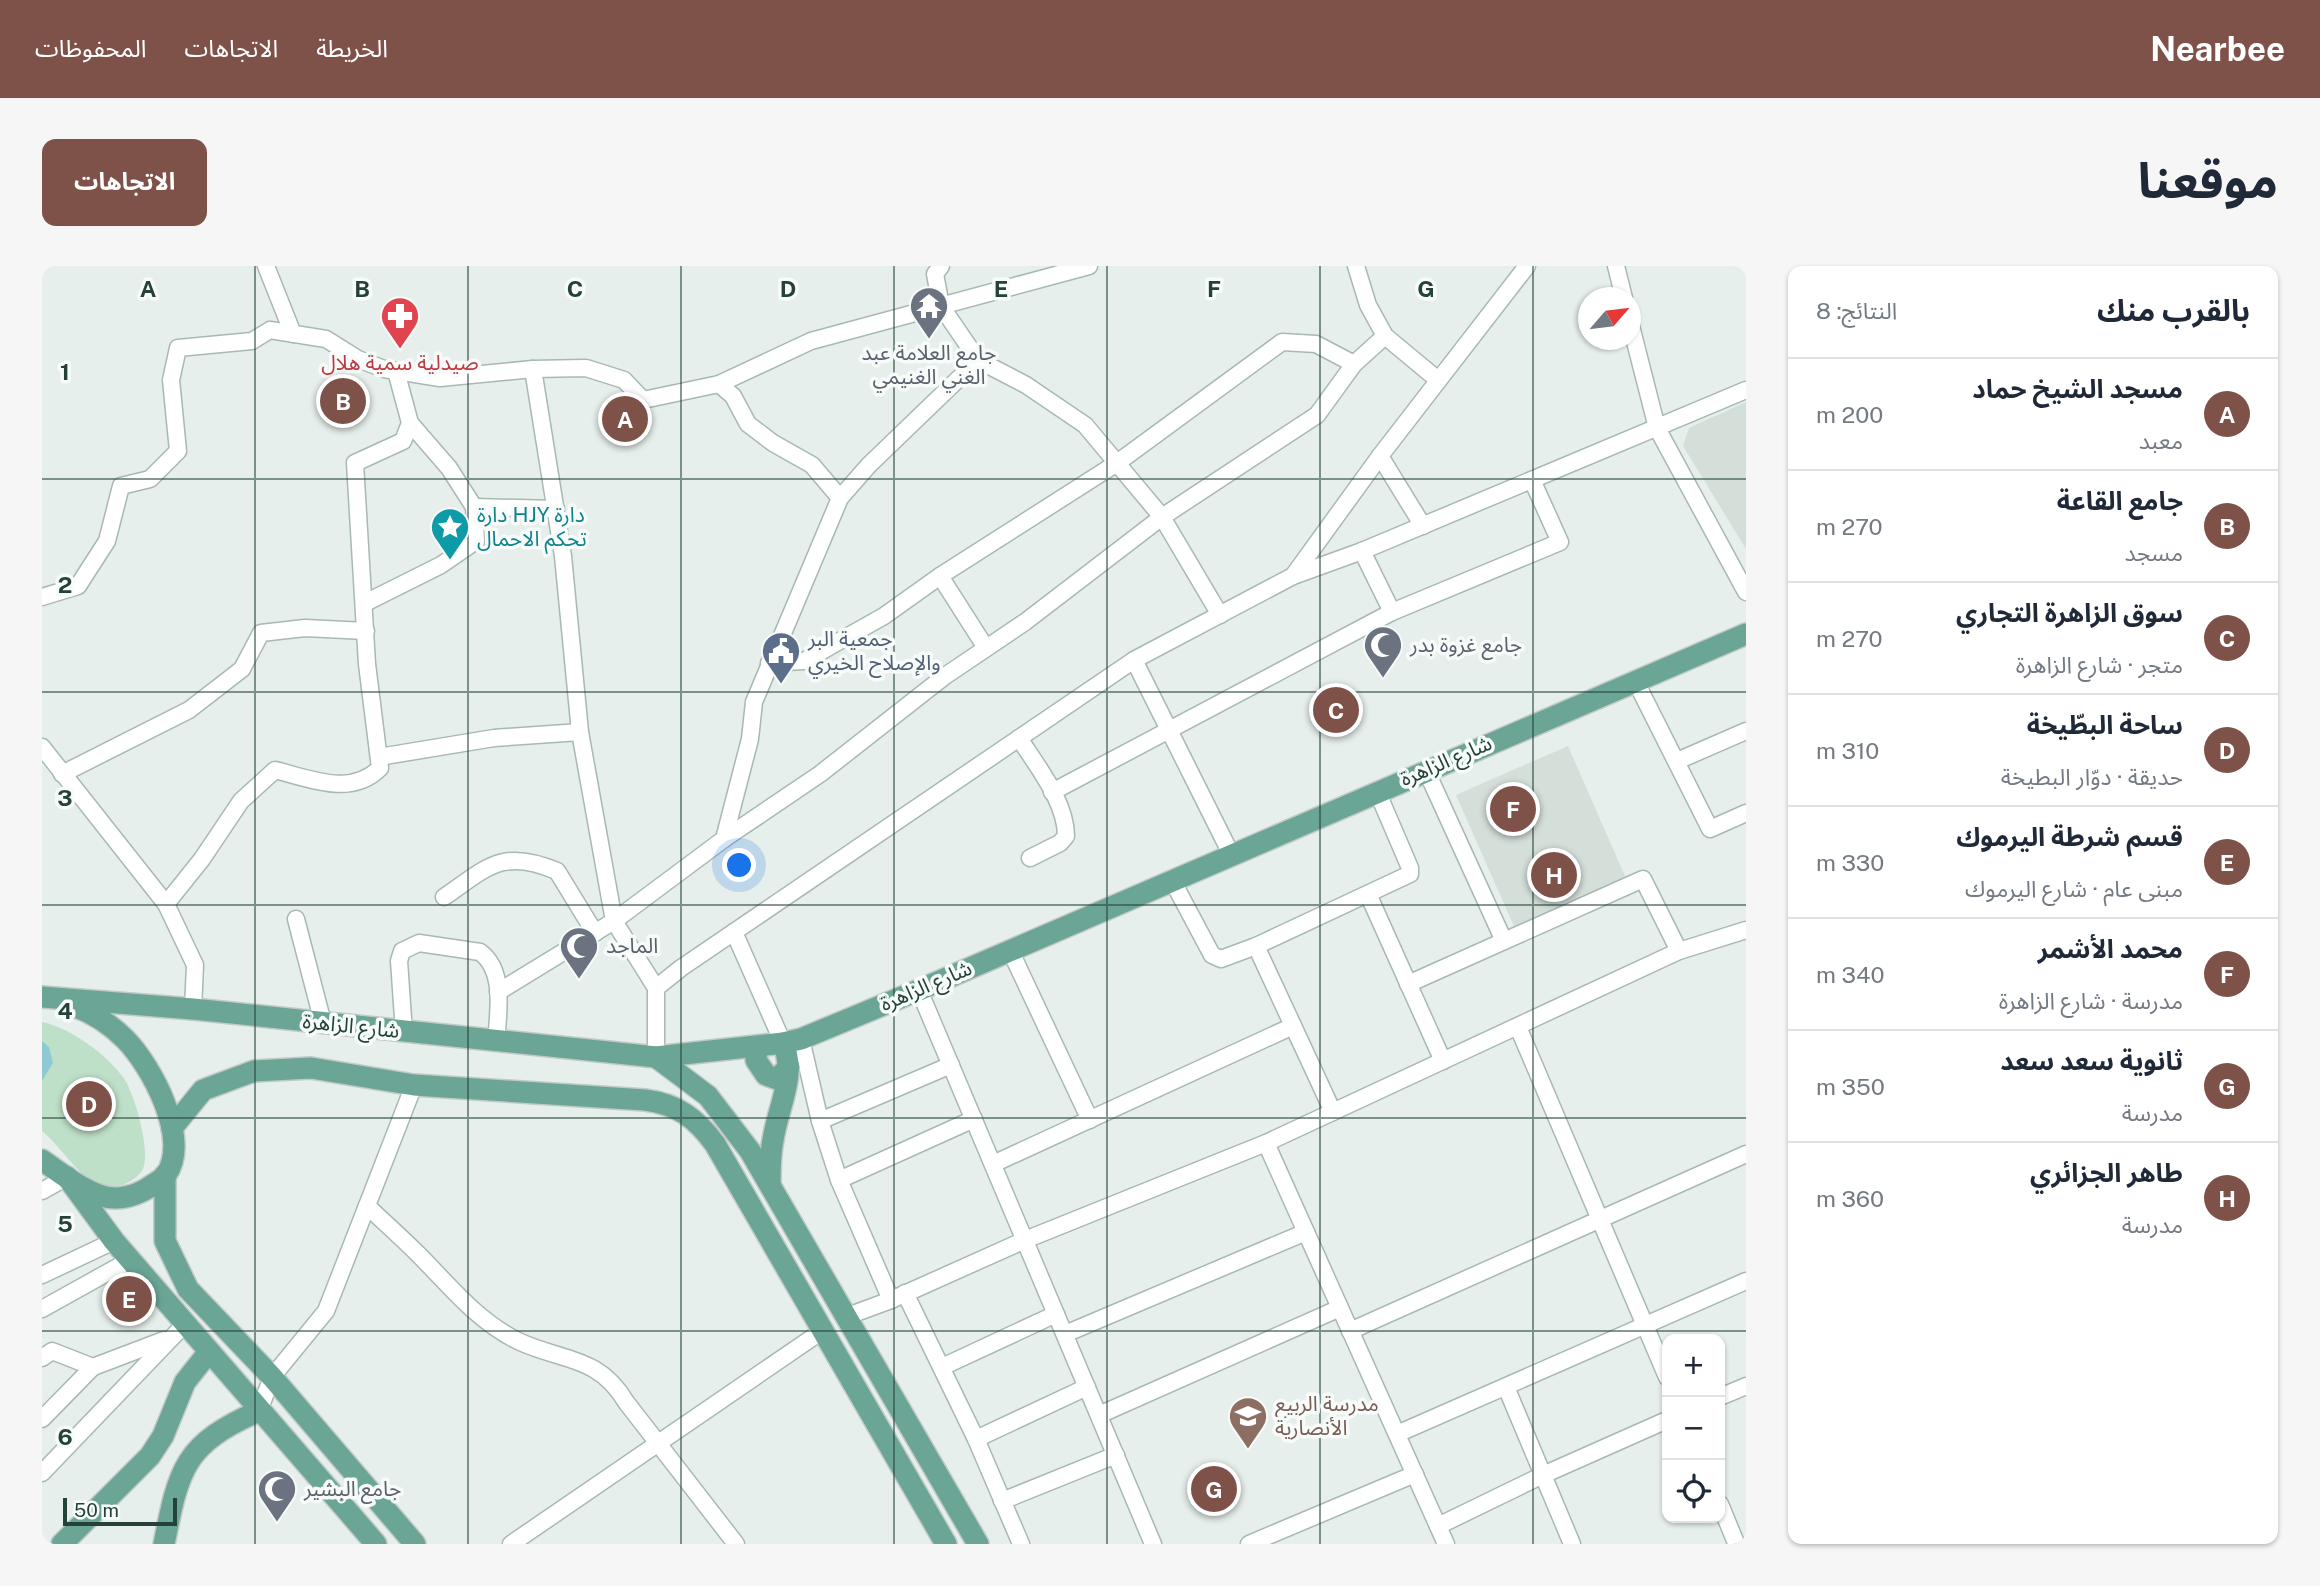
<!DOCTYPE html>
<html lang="ar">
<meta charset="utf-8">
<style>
body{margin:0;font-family:"Public Sans","Noto Sans Arabic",sans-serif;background:#f6f6f7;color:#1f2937;direction:rtl}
.controls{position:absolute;right:21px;bottom:21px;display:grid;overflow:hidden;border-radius:14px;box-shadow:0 2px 5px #0004}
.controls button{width:63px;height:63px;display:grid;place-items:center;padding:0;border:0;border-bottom:2px solid #e0e1e3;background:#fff;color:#1f2937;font:35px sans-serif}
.compass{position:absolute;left:1536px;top:21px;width:63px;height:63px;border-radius:50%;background:#fff;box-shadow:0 2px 5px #0004;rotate:62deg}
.scale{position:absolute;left:21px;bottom:18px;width:114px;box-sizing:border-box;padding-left:7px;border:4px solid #24423a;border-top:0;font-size:19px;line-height:24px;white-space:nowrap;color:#24423a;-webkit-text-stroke:5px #f7fbf9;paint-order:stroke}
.you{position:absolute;left:698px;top:600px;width:24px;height:24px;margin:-18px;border:5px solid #fff;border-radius:50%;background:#1a73e8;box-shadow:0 0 0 10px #1a73e833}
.badge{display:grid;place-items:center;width:46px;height:46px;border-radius:50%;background:#7f5249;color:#fff;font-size:23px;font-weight:700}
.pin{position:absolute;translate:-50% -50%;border:4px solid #fff;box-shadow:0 2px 7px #0006}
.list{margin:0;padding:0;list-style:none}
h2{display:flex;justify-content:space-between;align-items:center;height:91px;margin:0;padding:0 28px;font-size:30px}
h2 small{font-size:23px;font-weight:400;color:#747a83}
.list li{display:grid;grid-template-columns:46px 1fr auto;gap:21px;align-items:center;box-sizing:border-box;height:112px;padding:0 28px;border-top:2px solid #e0e1e3}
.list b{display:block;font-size:26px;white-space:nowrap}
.list p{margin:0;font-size:23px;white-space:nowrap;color:#747a83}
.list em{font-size:23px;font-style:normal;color:#747a83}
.icon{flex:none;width:38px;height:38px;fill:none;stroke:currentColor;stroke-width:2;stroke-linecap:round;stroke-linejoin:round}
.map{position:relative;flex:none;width:1704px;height:1278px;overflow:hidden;direction:ltr;border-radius:14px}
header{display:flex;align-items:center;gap:42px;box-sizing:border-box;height:98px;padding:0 35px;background:#7f5249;color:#fff}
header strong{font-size:33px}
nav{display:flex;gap:38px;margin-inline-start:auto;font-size:24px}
.intro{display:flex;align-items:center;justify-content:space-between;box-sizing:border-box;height:168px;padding:0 42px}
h1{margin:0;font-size:49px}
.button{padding:18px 32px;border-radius:14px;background:#7f5249;color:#fff;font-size:24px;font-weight:700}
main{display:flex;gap:42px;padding:0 42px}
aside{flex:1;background:#fff;border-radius:14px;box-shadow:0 2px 5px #0004}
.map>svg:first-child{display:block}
</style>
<header>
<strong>Nearbee</strong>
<nav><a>الخريطة</a><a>الاتجاهات</a><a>المحفوظات</a></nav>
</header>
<div class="intro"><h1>موقعنا</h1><a class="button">الاتجاهات</a></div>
<main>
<aside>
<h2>بالقرب منك<small>النتائج: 8</small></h2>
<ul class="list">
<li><span class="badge">A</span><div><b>مسجد الشيخ حماد</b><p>معبد</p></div><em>200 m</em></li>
<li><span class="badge">B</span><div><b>جامع القاعة</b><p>مسجد</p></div><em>270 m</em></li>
<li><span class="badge">C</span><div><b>سوق الزاهرة التجاري</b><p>متجر · شارع الزاهرة</p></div><em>270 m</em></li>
<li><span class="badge">D</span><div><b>ساحة البطّيخة</b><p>حديقة · دوّار البطيخة</p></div><em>310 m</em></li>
<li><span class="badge">E</span><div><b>قسم شرطة اليرموك</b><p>مبنى عام · شارع اليرموك</p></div><em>330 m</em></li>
<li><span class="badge">F</span><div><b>محمد الأشمر</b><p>مدرسة · شارع الزاهرة</p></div><em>340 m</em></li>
<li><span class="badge">G</span><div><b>ثانوية سعد سعد</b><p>مدرسة</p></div><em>350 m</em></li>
<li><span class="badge">H</span><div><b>طاهر الجزائري</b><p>مدرسة</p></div><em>360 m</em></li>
</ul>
</aside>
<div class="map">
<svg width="1704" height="1278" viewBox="0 0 1704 1278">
<rect width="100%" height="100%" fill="#e6efeb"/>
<g fill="#d4dfda">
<path d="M 1704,136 L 1704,283 L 1641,180 L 1647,162 Z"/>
<path d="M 1526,480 L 1586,617 L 1474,665 L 1414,529 Z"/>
</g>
<path fill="#bfe0c8" d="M 0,756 C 29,762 66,789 83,814 C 93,830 109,886 101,903 C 98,909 91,914 85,917 C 75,922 64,921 54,917 C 34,908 19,880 0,865 Z"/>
<path fill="#8ec9d4" d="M 0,775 L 7,781 L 11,797 L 0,815 Z"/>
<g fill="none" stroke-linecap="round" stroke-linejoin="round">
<g stroke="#a8b8b2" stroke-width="19">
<g id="minor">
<path d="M 224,0 L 251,68"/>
<path d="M 899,0 L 893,8 L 899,40 L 936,94 L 984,119 L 1043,159 L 1120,251 L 1178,349"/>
<path d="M 1314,0 L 1326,39 L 1343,70 L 1396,114"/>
<path d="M 1574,0 L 1582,32"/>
<path d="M 1588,56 L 1615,162 L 1704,326"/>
<path d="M 491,103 L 521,290 L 538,466 L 572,655 L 614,722"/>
<path d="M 677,118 L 769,75 L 1047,0"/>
<path d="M 1338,190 L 1381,260"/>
<path d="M 432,241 L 514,243"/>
<path d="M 1320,285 L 1350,346"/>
<path d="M 898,310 L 944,382"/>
<path d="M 1251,310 L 1338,190 L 1485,0"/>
<path d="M 0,331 L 36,320 L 65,275 L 79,220 L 108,213 L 136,185 L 129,114 L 136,82 L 210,75 L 228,64 L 284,73 L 316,93 L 342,103 L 398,112 L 491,103 L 544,102 L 582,114 L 601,134 L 677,118 L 691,130 L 706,158 L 731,177 L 770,199 L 798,232"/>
<path d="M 323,337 L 399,299 L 434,275 L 432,241 L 407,202 L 368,157"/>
<path d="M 1092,394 L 1189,588"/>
<path d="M 727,397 L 762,395 L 842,350 L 898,310 L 1075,197 L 1240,76 L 1274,78 L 1312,98"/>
<path d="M 1593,414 L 1668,563 L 1704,547"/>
<path d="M 977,472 C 995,500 1024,536 1024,570 L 1018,577 L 988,592"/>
<path d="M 0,481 L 124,638 L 153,699 L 151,743"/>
<path d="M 337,491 L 452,472 L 538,466"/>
<path d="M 1635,495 L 1704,465"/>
<path d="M 1384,504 L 1462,675"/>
<path d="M 20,508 L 147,444 L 200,403 L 219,367 L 263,362 L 324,365"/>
<path d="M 1010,526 L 1350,346 L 1518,276 L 1490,214"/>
<path d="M 682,573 L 708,473 L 712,436 L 798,232 L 827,199 L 936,94"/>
<path d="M 1130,614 L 1170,689 L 1179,693 L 1214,680 L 1368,608 L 1368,602 L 1335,525"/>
<path d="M 1326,628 L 1401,795"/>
<path d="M 402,631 C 446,601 460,582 515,605 L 553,667"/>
<path d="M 124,638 L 160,593 L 199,535 L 233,504 C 269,513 309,531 338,502 L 325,398 L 313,197 L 361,175 L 368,157 L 354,105"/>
<path d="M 254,653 L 281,757"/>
<path d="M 692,666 L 741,777"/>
<path d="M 1214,680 L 1291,846"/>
<path d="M 968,684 L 1048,854"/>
<path d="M 1366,718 L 1601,613 L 1637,685"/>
<path d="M 877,724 L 1111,1278"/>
<path d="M 456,726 L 572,655 L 682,573 L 778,508 L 903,410 L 983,356 L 1120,251 L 1275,149 L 1312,98 L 1343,70"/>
<path d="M 1476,761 L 1625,1111"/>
<path d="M 362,766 L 357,695 L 360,685 L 377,677 L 438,686 C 464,705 456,747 454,776"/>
<path d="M 759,773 L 778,855 L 797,914 L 849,1034"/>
<path d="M 614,791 L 614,722 L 639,702 L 1092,394 L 1251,310 L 1320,285 L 1704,124"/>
<path d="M 778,855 L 909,799"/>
<path d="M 1224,877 L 1404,1278"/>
<path d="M 951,898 L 1251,760"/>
<path d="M 797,914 L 932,853"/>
<path d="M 0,925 L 25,911"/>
<path d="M 325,940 C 342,956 359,971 376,988 C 407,1019 435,1055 476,1075 C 521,1096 556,1089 584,1136 L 694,1278"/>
<path d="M 0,1009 L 72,975"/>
<path d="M 863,1027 L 934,1173 L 979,1278"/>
<path d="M 0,1043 L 88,994"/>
<path d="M 803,1051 L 849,1034 L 983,974 L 1224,877 L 1637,685 L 1704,664"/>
<path d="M 1308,1065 L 1704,888"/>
<path d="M 1023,1068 L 1264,966"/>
<path d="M 0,1092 L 10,1085 L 51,1101"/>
<path d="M 900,1101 L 1014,1048"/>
<path d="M 1464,1121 L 1530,1278"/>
<path d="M 1678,1131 L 1704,1120"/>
<path d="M 217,1145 L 230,1111 L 284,1045 L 372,819"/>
<path d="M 1057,1149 L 1298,1042"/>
<path d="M 0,1153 L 51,1101 L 122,1074"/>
<path d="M 1355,1168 L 1704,1015"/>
<path d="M 934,1173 L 1045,1121"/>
<path d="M 0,1207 L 142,1059"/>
<path d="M 960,1235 L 1074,1189"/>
<path d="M 1678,1238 L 1694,1277"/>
<path d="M 1396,1260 L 1501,1209 L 1625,1154"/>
<path d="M 469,1278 L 780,1065"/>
<path d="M 1207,1278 L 1373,1208"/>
</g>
</g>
<g stroke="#c2cac8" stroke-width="24">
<g id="primary">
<path d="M 0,731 L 151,743 L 614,791 L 741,777 L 759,773 L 877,724 L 1704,368"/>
<path d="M 715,782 L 714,794 L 724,809 L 735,813 L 747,801"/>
<path d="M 614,791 L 666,830 L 708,885 L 936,1278"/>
<path d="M 130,862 L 161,824 L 212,805 L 269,802 L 372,819 L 603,834 C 635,838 654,852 673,878 L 904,1278"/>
<path d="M 0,894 C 18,907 39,923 60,930 C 75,935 93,930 106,922 C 111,918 120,914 124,909 C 149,873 109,799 83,773 C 67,757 49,746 29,739"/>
<path d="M 123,909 L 123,975 L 146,1023 L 230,1111 L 373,1278"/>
<path d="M 25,911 L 72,975 L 334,1278"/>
<path d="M 728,918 C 728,903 728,888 731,874 C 736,840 755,810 741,777"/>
<path d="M 20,1278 L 108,1190 L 121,1170 L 143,1116 L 166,1087"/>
<path d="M 122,1278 C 137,1202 142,1178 217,1145"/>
</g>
</g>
<use href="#minor" stroke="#fff" stroke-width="16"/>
<use href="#primary" stroke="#6aa596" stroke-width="21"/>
</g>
<path fill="none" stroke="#24423a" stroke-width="2" stroke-opacity="0.55" d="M 213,0 L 213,1278M 426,0 L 426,1278M 639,0 L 639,1278M 852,0 L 852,1278M 1065,0 L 1065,1278M 1278,0 L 1278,1278M 1491,0 L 1491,1278M 0,213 L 1704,213M 0,426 L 1704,426M 0,639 L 1704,639M 0,852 L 1704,852M 0,1065 L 1704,1065"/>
<defs>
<g id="temple-pin" transform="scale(2.0125)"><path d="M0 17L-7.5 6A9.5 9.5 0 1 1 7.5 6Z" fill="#6b7280" stroke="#f7fbf9"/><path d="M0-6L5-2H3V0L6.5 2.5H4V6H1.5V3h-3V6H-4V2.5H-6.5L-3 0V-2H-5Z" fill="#fff"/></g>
<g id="pharmacy-pin" transform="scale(2.0125)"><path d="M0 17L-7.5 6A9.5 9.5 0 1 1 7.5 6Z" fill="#e0444e" stroke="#f7fbf9"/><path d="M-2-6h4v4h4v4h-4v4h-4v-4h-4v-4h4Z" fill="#fff"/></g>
<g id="sight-pin" transform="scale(2.0125)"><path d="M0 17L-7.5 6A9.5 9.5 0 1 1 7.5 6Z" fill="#0f9aa8" stroke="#f7fbf9"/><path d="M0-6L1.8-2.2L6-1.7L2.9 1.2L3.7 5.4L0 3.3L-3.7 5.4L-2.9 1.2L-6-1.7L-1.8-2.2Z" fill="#fff"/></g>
<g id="mosque-pin" transform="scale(2.0125)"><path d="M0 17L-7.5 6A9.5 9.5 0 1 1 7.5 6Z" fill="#6b7280" stroke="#f7fbf9"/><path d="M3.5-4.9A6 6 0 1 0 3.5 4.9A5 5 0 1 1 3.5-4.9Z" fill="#fff"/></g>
<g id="civic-pin" transform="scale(2.0125)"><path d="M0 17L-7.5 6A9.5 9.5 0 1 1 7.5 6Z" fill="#5c6f8a" stroke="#f7fbf9"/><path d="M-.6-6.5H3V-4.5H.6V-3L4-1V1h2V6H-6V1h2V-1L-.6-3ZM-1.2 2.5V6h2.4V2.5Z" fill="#fff"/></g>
<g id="school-pin" transform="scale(2.0125)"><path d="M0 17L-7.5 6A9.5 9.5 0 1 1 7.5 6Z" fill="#8d6e63" stroke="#f7fbf9"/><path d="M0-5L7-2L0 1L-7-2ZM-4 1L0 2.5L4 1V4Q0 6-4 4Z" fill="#fff"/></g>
</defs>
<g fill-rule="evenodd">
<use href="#temple-pin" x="887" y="40"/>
<use href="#pharmacy-pin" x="358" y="50"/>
<use href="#sight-pin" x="408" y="261"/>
<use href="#mosque-pin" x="1341" y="379"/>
<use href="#civic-pin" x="739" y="385"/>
<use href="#mosque-pin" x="537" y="680"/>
<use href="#school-pin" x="1206" y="1150"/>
<use href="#mosque-pin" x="235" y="1223"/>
</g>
<g text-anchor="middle" stroke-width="7" stroke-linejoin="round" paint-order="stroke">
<g font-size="21" fill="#5b616d" stroke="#f7fbf9" text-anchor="start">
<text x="887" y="94" text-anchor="middle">جامع العلامة عبد<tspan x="887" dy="24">الغني الغنيمي</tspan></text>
<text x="1368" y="386">جامع غزوة بدر</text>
<text x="564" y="687">الماجد</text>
<text x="262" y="1230">جامع البشير</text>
</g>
<g font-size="21" fill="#be3a42" stroke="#f7fbf9">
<text x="358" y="104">صيدلية سمية هلال</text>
</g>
<g font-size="21" fill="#0d838f" stroke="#f7fbf9" text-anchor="start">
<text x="435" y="256">دارة HJY دارة<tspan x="435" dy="24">تحكم الاحمال</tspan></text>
</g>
<g font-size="21" fill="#4e5e75" stroke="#f7fbf9" text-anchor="start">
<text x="766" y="380">جمعية البر<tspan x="766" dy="24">والإصلاح الخيري</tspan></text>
</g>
<g font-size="21" fill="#24423a" stroke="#f7fbf9">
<text transform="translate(1404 495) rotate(-23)" y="7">شارع الزاهرة</text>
<text transform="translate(884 720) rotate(-23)" y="7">شارع الزاهرة</text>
<text transform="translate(309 760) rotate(6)" y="7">شارع الزاهرة</text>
</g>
<g font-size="21" fill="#785e54" stroke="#f7fbf9" text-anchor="start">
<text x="1233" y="1145">مدرسة الربيع<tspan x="1233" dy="24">الأنصارية</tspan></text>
</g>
</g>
<g font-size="23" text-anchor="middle" font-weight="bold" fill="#24423a" stroke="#f7fbf9" stroke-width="7" stroke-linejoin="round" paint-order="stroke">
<text x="106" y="31">A</text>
<text x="320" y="31">B</text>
<text x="533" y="31">C</text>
<text x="746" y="31">D</text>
<text x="959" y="31">E</text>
<text x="1172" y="31">F</text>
<text x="1384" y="31">G</text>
<text x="23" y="114">1</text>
<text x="23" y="327">2</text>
<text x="23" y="540">3</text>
<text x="23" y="753">4</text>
<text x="23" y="966">5</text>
<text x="23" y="1179">6</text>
</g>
</svg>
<div class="controls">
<button>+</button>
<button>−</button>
<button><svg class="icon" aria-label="locate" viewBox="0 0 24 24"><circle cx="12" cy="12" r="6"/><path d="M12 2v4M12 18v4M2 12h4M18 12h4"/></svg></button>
</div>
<svg class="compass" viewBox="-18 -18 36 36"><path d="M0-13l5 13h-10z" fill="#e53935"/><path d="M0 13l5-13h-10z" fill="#747a83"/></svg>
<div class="scale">50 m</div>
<div class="you"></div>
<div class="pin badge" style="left:583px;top:153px">A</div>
<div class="pin badge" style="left:301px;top:135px">B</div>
<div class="pin badge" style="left:1294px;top:444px">C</div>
<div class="pin badge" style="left:47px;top:838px">D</div>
<div class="pin badge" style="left:87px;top:1033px">E</div>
<div class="pin badge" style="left:1471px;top:543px">F</div>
<div class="pin badge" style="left:1172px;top:1223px">G</div>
<div class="pin badge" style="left:1512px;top:609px">H</div>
</div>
</main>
